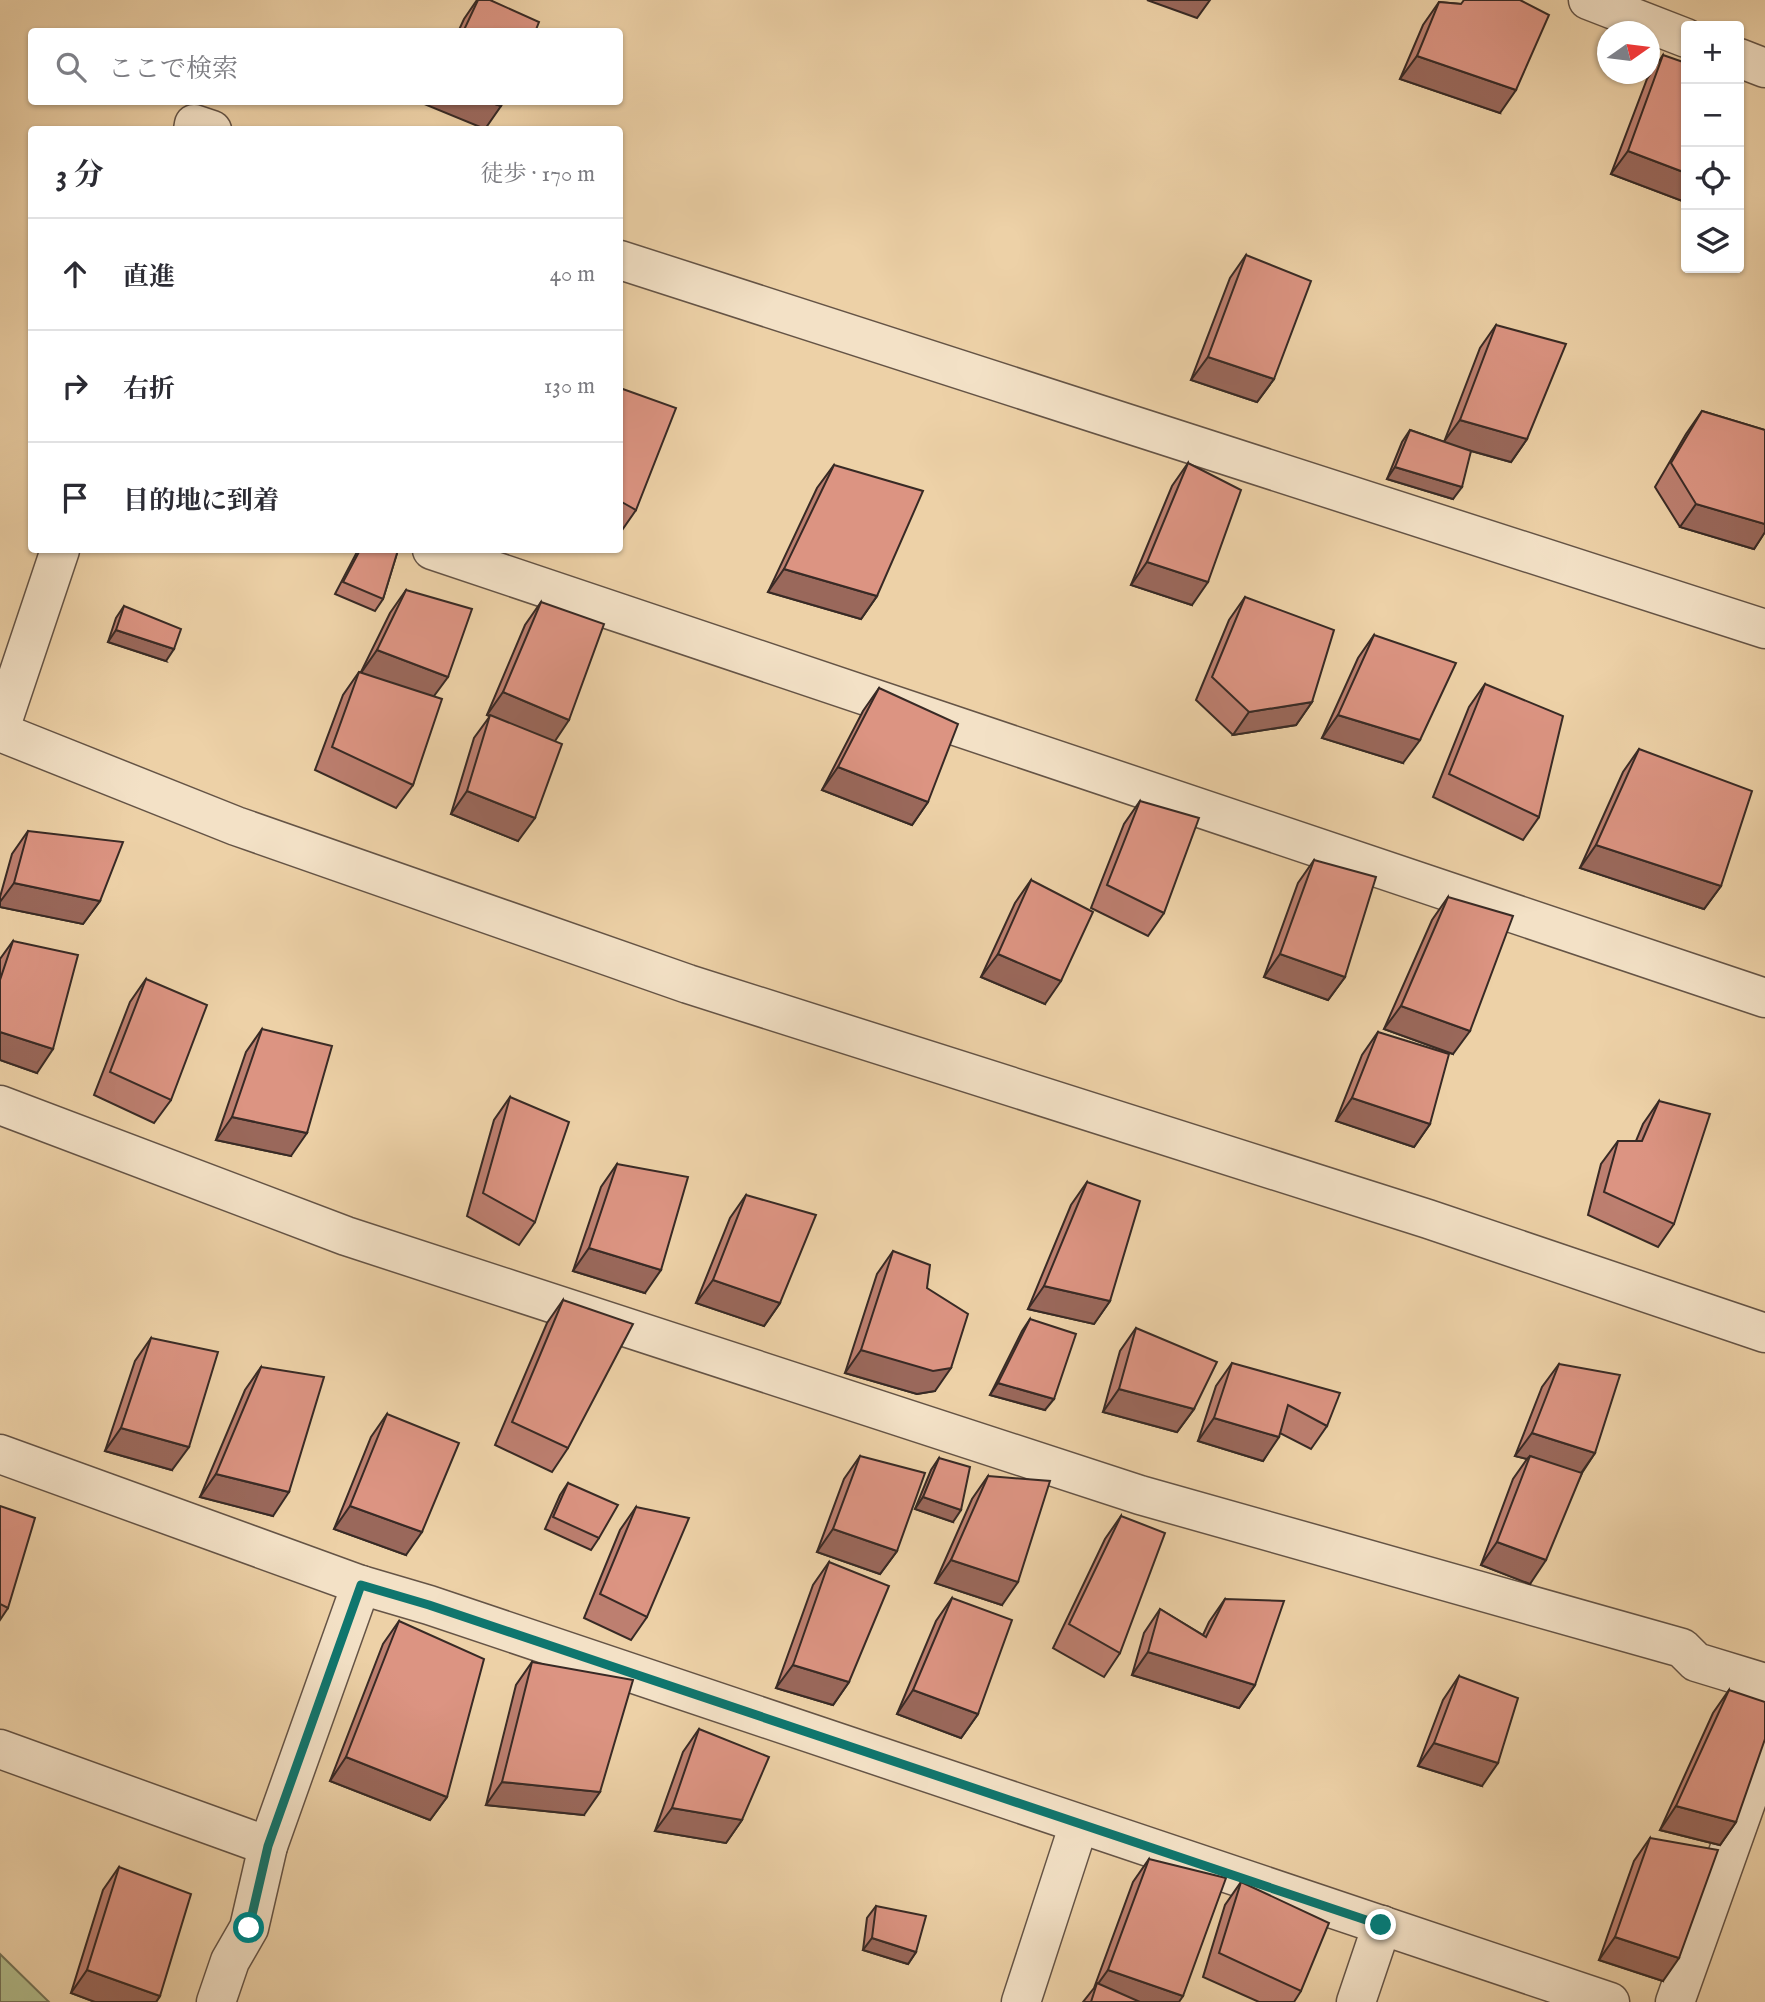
<!DOCTYPE html>
<html lang="ja">
<meta charset="utf-8">
<style>
body{margin:0;font-family:"IM FELL English","Noto Serif JP",serif;background:#f7f7f7;color:#2b2b33}
.controls{position:absolute;right:21px;top:21px;display:grid;overflow:hidden;border-radius:7px;box-shadow:0 2px 5px #0004}
.controls button{width:63px;height:63px;display:grid;place-items:center;padding:0;border:0;border-bottom:2px solid #e1e1e2;background:#fff;color:#2b2b33;font:35px sans-serif}
.compass{position:absolute;left:1597px;top:21px;width:63px;height:63px;border-radius:50%;background:#fff;box-shadow:0 2px 5px #0004;rotate:76deg}
.stop{position:absolute;width:21px;height:21px;margin:-16px;border:5px solid #0f766e;border-radius:50%;background:#fff}
.stop.end{background:#0f766e;border-color:#fff;box-shadow:0 2px 7px #0008}
.list{margin:0;padding:0;list-style:none}
h2{display:flex;justify-content:space-between;align-items:center;height:91px;margin:0;padding:0 28px;font-size:30px}
h2 small{font-size:23px;font-weight:400;color:#7c7c81}
.list li{display:grid;grid-template-columns:46px 1fr auto;gap:21px;align-items:center;box-sizing:border-box;height:112px;padding:0 28px;border-top:2px solid #e1e1e2}
.list b{display:block;font-size:26px;white-space:nowrap}
.list em{font-size:23px;font-style:normal;color:#7c7c81}
.icon{flex:none;width:38px;height:38px;fill:none;stroke:currentColor;stroke-width:2;stroke-linecap:round;stroke-linejoin:round}
.map{position:relative;flex:none;width:1765px;height:2002px;overflow:hidden}
.search{position:absolute;background:#fff;box-shadow:0 2px 5px #0004;left:28px;top:28px;width:595px;height:77px;display:flex;align-items:center;gap:18px;box-sizing:border-box;padding:0 24px;border-radius:7px;color:#7c7c81;font-size:26px}
.panel{position:absolute;background:#fff;box-shadow:0 2px 5px #0004;left:28px;top:126px;width:595px;height:427px;border-radius:7px}
.map>svg:first-child{display:block}
</style>
<div class="map">
<svg width="1765" height="2002" viewBox="0 0 1765 2002">
<rect width="100%" height="100%" fill="#edd1a7"/>
<filter id="stains"><feTurbulence type="fractalNoise" baseFrequency=".00286" numOctaves="4"/><feColorMatrix values="0 0 0 0 .2 0 0 0 0 .09 0 0 0 0 .02 0 0 0 .5 -.17"/></filter>
<radialGradient id="worn" r=".72"><stop offset=".6" stop-color="#630" stop-opacity="0"/><stop offset="1" stop-color="#630" stop-opacity=".3"/></radialGradient>
<path fill="#b2bd8c" stroke="#757458" stroke-width="2" d="M 0,1954 L 49,2002 L 0,2002 Z"/>
<g fill="none" stroke-linecap="round" stroke-linejoin="round">
<g stroke="#655446" stroke-width="41">
<g id="minor">
<path d="M 1588,0 L 1686,38"/>
<path d="M 1739,58 L 1765,68"/>
<path d="M 193,130 L 194,124 L 212,130"/>
<path d="M 620,260 L 1765,629"/>
<path d="M 432,550 L 1765,998"/>
<path d="M 0,729 L 60,550"/>
<path d="M 0,732 L 236,826 L 688,984 L 1428,1219 L 1765,1333"/>
<path d="M 0,1105 L 346,1236 L 1140,1495 L 1682,1648 L 1696,1662 L 1765,1683"/>
<path d="M 0,1454 L 361,1585 L 429,1605 L 1610,2002"/>
<path d="M 0,1749 L 268,1846"/>
<path d="M 216,2002 L 230,1961 L 249,1928 L 268,1846 L 361,1585"/>
<path d="M 1021,2002 L 1079,1824"/>
<path d="M 1356,2002 L 1382,1925"/>
<path d="M 1675,2002 L 1765,1749"/>
</g>
</g>
<use href="#minor" stroke="#f3e1c6" stroke-width="38"/>
</g>
<g fill="#bd7f70" stroke="#382a25" stroke-width="2">
<path d="M 477,0 L 490,0 L 535,32 L 458,32 L 464,19 Z"/>
<path d="M 1439,2 L 1461,4 L 1500,113 L 1400,79 L 1423,25 Z"/>
<path d="M 1663,55 L 1685,202 L 1611,174 L 1647,79 Z"/>
<path d="M 1246,255 L 1274,379 L 1257,402 L 1191,380 L 1230,278 Z"/>
<path d="M 1496,325 L 1527,439 L 1511,462 L 1471,451 L 1453,499 L 1387,479 L 1402,442 L 1410,430 L 1444,442 L 1480,348 Z"/>
<path d="M 620,388 L 636,510 L 620,533 Z"/>
<path d="M 1702,411 L 1765,430 L 1765,532 L 1754,549 L 1680,527 L 1655,487 L 1686,434 Z"/>
<path d="M 1188,463 L 1192,605 L 1131,585 L 1172,486 Z"/>
<path d="M 834,465 L 877,596 L 861,619 L 768,592 L 817,488 Z"/>
<path d="M 358,550 L 398,550 L 383,599 L 375,611 L 335,594 Z"/>
<path d="M 406,590 L 434,696 L 413,785 L 396,808 L 315,770 L 343,695 L 359,672 L 361,672 L 390,613 Z"/>
<path d="M 1245,597 L 1312,702 L 1296,725 L 1233,735 L 1196,700 L 1229,620 Z"/>
<path d="M 541,602 L 555,741 L 518,841 L 451,814 L 474,738 L 490,716 L 487,715 L 525,625 Z"/>
<path d="M 124,606 L 166,661 L 108,642 L 116,618 Z"/>
<path d="M 1374,635 L 1403,763 L 1322,738 L 1358,658 Z"/>
<path d="M 1485,684 L 1539,817 L 1523,840 L 1433,797 L 1469,707 Z"/>
<path d="M 879,688 L 928,802 L 912,825 L 822,790 L 863,711 Z"/>
<path d="M 1639,749 L 1721,886 L 1704,909 L 1580,868 L 1623,772 Z"/>
<path d="M 1140,801 L 1164,913 L 1148,936 L 1091,908 L 1124,824 Z"/>
<path d="M 28,831 L 100,901 L 83,924 L 0,907 L 0,897 L 12,854 Z"/>
<path d="M 1314,860 L 1345,977 L 1328,1000 L 1264,977 L 1298,883 Z"/>
<path d="M 1031,880 L 1045,1004 L 981,977 L 1015,903 Z"/>
<path d="M 1448,897 L 1453,1054 L 1384,1029 L 1432,920 Z"/>
<path d="M 13,941 L 37,1073 L 0,1060 L 0,959 Z"/>
<path d="M 146,979 L 171,1100 L 154,1123 L 94,1095 L 130,1002 Z"/>
<path d="M 262,1029 L 291,1156 L 216,1140 L 246,1052 Z"/>
<path d="M 1378,1032 L 1430,1124 L 1414,1147 L 1336,1121 L 1362,1055 Z"/>
<path d="M 510,1097 L 535,1222 L 519,1245 L 467,1216 L 494,1120 Z"/>
<path d="M 1659,1101 L 1674,1224 L 1658,1247 L 1588,1215 L 1601,1164 L 1618,1141 L 1636,1141 L 1643,1124 Z"/>
<path d="M 617,1164 L 645,1293 L 573,1271 L 601,1187 Z"/>
<path d="M 1087,1182 L 1110,1301 L 1094,1324 L 1028,1309 L 1071,1205 Z"/>
<path d="M 746,1195 L 780,1303 L 764,1326 L 696,1303 L 730,1218 Z"/>
<path d="M 893,1251 L 927,1288 L 935,1391 L 917,1394 L 845,1373 L 877,1274 Z"/>
<path d="M 563,1300 L 568,1448 L 552,1472 L 495,1445 L 547,1323 Z"/>
<path d="M 1030,1319 L 1045,1410 L 990,1395 L 1022,1331 Z"/>
<path d="M 1136,1328 L 1194,1409 L 1177,1432 L 1103,1412 L 1120,1351 Z"/>
<path d="M 151,1338 L 172,1470 L 105,1451 L 135,1361 Z"/>
<path d="M 1232,1363 L 1327,1426 L 1311,1449 L 1280,1433 L 1263,1461 L 1198,1441 L 1216,1386 Z"/>
<path d="M 1559,1364 L 1595,1453 L 1582,1473 L 1530,1584 L 1481,1565 L 1513,1479 L 1527,1459 L 1515,1456 L 1542,1387 Z"/>
<path d="M 261,1367 L 273,1516 L 200,1497 L 245,1390 Z"/>
<path d="M 387,1414 L 406,1555 L 334,1529 L 371,1437 Z"/>
<path d="M 860,1456 L 897,1551 L 880,1574 L 817,1552 L 844,1479 Z"/>
<path d="M 939,1458 L 953,1522 L 915,1509 L 931,1470 Z"/>
<path d="M 988,1476 L 1002,1605 L 935,1583 L 972,1499 Z"/>
<path d="M 568,1483 L 599,1538 L 591,1550 L 545,1529 L 560,1495 Z"/>
<path d="M 0,1506 L 8,1608 L 0,1620 Z"/>
<path d="M 636,1507 L 647,1617 L 631,1640 L 584,1618 L 620,1530 Z"/>
<path d="M 1121,1516 L 1120,1653 L 1104,1677 L 1053,1648 L 1105,1539 Z"/>
<path d="M 829,1562 L 849,1682 L 833,1705 L 776,1688 L 813,1585 Z"/>
<path d="M 952,1598 L 978,1714 L 961,1738 L 897,1714 L 936,1621 Z"/>
<path d="M 1225,1599 L 1255,1685 L 1239,1708 L 1132,1675 L 1144,1633 L 1160,1609 L 1203,1635 L 1209,1622 Z"/>
<path d="M 399,1621 L 447,1797 L 430,1820 L 330,1781 L 383,1644 Z"/>
<path d="M 532,1662 L 584,1815 L 486,1805 L 516,1685 Z"/>
<path d="M 1459,1676 L 1482,1786 L 1418,1766 L 1443,1700 Z"/>
<path d="M 1729,1690 L 1736,1822 L 1720,1845 L 1660,1830 L 1713,1713 Z"/>
<path d="M 699,1729 L 742,1820 L 726,1843 L 655,1831 L 683,1752 Z"/>
<path d="M 1650,1838 L 1663,1981 L 1599,1960 L 1634,1861 Z"/>
<path d="M 1149,1859 L 1179,2002 L 1083,2002 L 1094,1988 L 1133,1882 Z"/>
<path d="M 119,1867 L 160,1996 L 156,2002 L 95,2002 L 71,1993 L 103,1890 Z"/>
<path d="M 1241,1882 L 1301,1991 L 1294,2002 L 1259,2002 L 1203,1977 L 1225,1905 Z"/>
<path d="M 876,1906 L 916,1952 L 908,1964 L 863,1950 L 867,1918 Z"/>
</g>
<g fill="#9a685b" stroke="#382a25" stroke-width="2">
<path d="M 1147,0 L 1210,0 L 1197,18 Z"/>
<path d="M 1417,56 L 1516,90 L 1500,113 L 1400,79 Z"/>
<path d="M 426,102 L 489,102 L 501,106 L 485,129 L 424,104 Z"/>
<path d="M 1628,151 L 1686,173 L 1686,200 L 1685,202 L 1611,174 Z"/>
<path d="M 1208,357 L 1274,379 L 1257,402 L 1191,380 Z"/>
<path d="M 1460,420 L 1527,439 L 1511,462 L 1443,443 Z"/>
<path d="M 1395,467 L 1462,487 L 1453,499 L 1387,479 Z"/>
<path d="M 1696,504 L 1765,524 L 1765,532 L 1754,549 L 1680,527 Z"/>
<path d="M 1147,562 L 1208,582 L 1192,605 L 1131,585 Z"/>
<path d="M 784,569 L 877,596 L 861,619 L 768,592 Z"/>
<path d="M 116,630 L 174,649 L 166,661 L 108,642 Z"/>
<path d="M 377,650 L 448,677 L 431,700 L 361,673 Z"/>
<path d="M 503,692 L 569,720 L 553,744 L 487,715 Z"/>
<path d="M 1312,702 L 1296,725 L 1233,735 L 1249,712 Z"/>
<path d="M 1338,715 L 1420,740 L 1403,763 L 1322,738 Z"/>
<path d="M 838,767 L 928,802 L 912,825 L 822,790 Z"/>
<path d="M 467,791 L 535,818 L 518,841 L 451,814 Z"/>
<path d="M 1596,845 L 1721,886 L 1704,909 L 1580,868 Z"/>
<path d="M 14,883 L 100,901 L 83,924 L 0,907 L 0,902 Z"/>
<path d="M 998,954 L 1061,981 L 1045,1004 L 981,977 Z"/>
<path d="M 1280,954 L 1345,977 L 1328,1000 L 1264,977 Z"/>
<path d="M 1401,1006 L 1470,1031 L 1453,1054 L 1384,1029 Z"/>
<path d="M 0,1032 L 53,1049 L 37,1073 L 0,1060 Z"/>
<path d="M 1352,1098 L 1430,1124 L 1414,1147 L 1336,1121 Z"/>
<path d="M 232,1117 L 307,1133 L 291,1156 L 216,1140 Z"/>
<path d="M 589,1248 L 661,1270 L 645,1293 L 573,1271 Z"/>
<path d="M 713,1280 L 780,1303 L 764,1326 L 696,1303 Z"/>
<path d="M 1044,1286 L 1110,1301 L 1094,1324 L 1028,1309 Z"/>
<path d="M 861,1350 L 951,1368 L 935,1391 L 917,1394 L 845,1373 Z"/>
<path d="M 998,1383 L 1054,1399 L 1045,1410 L 990,1395 Z"/>
<path d="M 1119,1389 L 1194,1409 L 1177,1432 L 1103,1412 Z"/>
<path d="M 1214,1418 L 1279,1437 L 1263,1461 L 1198,1441 Z"/>
<path d="M 121,1428 L 189,1447 L 172,1470 L 105,1451 Z"/>
<path d="M 1532,1433 L 1595,1453 L 1579,1476 L 1530,1456 L 1527,1459 L 1515,1456 Z"/>
<path d="M 216,1474 L 289,1492 L 273,1516 L 200,1497 Z"/>
<path d="M 923,1497 L 961,1510 L 953,1522 L 915,1509 Z"/>
<path d="M 350,1506 L 422,1532 L 406,1555 L 334,1529 Z"/>
<path d="M 833,1529 L 897,1551 L 880,1574 L 817,1552 Z"/>
<path d="M 1497,1542 L 1546,1560 L 1530,1584 L 1481,1565 Z"/>
<path d="M 951,1560 L 1018,1582 L 1002,1605 L 935,1583 Z"/>
<path d="M 1148,1652 L 1255,1685 L 1239,1708 L 1132,1675 Z"/>
<path d="M 793,1665 L 849,1682 L 833,1705 L 776,1688 Z"/>
<path d="M 913,1690 L 978,1714 L 961,1738 L 897,1714 Z"/>
<path d="M 1434,1743 L 1498,1763 L 1482,1786 L 1418,1766 Z"/>
<path d="M 346,1757 L 447,1797 L 430,1820 L 330,1781 Z"/>
<path d="M 502,1782 L 600,1792 L 584,1815 L 486,1805 Z"/>
<path d="M 1676,1806 L 1736,1822 L 1720,1845 L 1660,1830 Z"/>
<path d="M 672,1808 L 742,1820 L 726,1843 L 655,1831 Z"/>
<path d="M 1615,1937 L 1679,1958 L 1663,1981 L 1599,1960 Z"/>
<path d="M 872,1938 L 916,1952 L 908,1964 L 863,1950 Z"/>
<path d="M 87,1970 L 160,1996 L 156,2002 L 95,2002 L 71,1993 Z"/>
<path d="M 1108,1970 L 1183,1996 L 1179,2002 L 1118,2002 L 1095,1988 Z"/>
</g>
<g fill="#dc9482" stroke="#382a25" stroke-width="2">
<path d="M 478,0 L 490,0 L 539,22 L 535,32 L 463,32 Z"/>
<path d="M 1464,0 L 1520,0 L 1549,15 L 1516,90 L 1417,56 L 1439,2 L 1461,4 Z"/>
<path d="M 1663,55 L 1686,63 L 1686,173 L 1628,151 Z"/>
<path d="M 489,102 L 503,102 L 501,106 Z"/>
<path d="M 1246,255 L 1311,281 L 1274,379 L 1208,357 Z"/>
<path d="M 1496,325 L 1566,344 L 1527,439 L 1460,420 Z"/>
<path d="M 620,388 L 676,408 L 636,510 L 620,501 Z"/>
<path d="M 1702,411 L 1765,430 L 1765,524 L 1696,504 L 1671,463 Z"/>
<path d="M 1410,430 L 1471,451 L 1462,487 L 1395,467 Z"/>
<path d="M 1188,463 L 1241,490 L 1208,582 L 1147,562 Z"/>
<path d="M 834,465 L 923,491 L 877,596 L 784,569 Z"/>
<path d="M 360,550 L 398,550 L 383,599 L 343,582 Z"/>
<path d="M 406,590 L 472,609 L 448,677 L 377,650 Z"/>
<path d="M 1245,597 L 1334,630 L 1312,702 L 1249,712 L 1212,677 Z"/>
<path d="M 541,602 L 604,624 L 569,720 L 503,692 Z"/>
<path d="M 124,606 L 181,629 L 174,649 L 116,630 Z"/>
<path d="M 1374,635 L 1456,663 L 1420,740 L 1338,715 Z"/>
<path d="M 359,672 L 442,699 L 413,785 L 332,747 Z"/>
<path d="M 1485,684 L 1563,716 L 1539,817 L 1449,774 Z"/>
<path d="M 879,688 L 958,724 L 928,802 L 838,767 Z"/>
<path d="M 490,715 L 562,744 L 535,818 L 467,791 Z"/>
<path d="M 1639,749 L 1752,791 L 1721,886 L 1596,845 Z"/>
<path d="M 1140,801 L 1199,818 L 1164,913 L 1107,885 Z"/>
<path d="M 28,831 L 123,842 L 100,901 L 14,883 Z"/>
<path d="M 1314,860 L 1376,877 L 1345,977 L 1280,954 Z"/>
<path d="M 1031,880 L 1093,912 L 1061,981 L 998,954 Z"/>
<path d="M 1448,897 L 1513,916 L 1470,1031 L 1401,1006 Z"/>
<path d="M 13,941 L 78,955 L 53,1049 L 0,1032 L 0,980 Z"/>
<path d="M 146,979 L 207,1005 L 171,1100 L 110,1072 Z"/>
<path d="M 262,1029 L 332,1046 L 307,1133 L 232,1117 Z"/>
<path d="M 1378,1032 L 1449,1054 L 1430,1124 L 1352,1098 Z"/>
<path d="M 510,1097 L 569,1122 L 535,1222 L 483,1193 Z"/>
<path d="M 1659,1101 L 1710,1114 L 1674,1224 L 1604,1192 L 1618,1141 L 1642,1141 Z"/>
<path d="M 617,1164 L 688,1177 L 661,1270 L 589,1248 Z"/>
<path d="M 1087,1182 L 1140,1201 L 1110,1301 L 1044,1286 Z"/>
<path d="M 746,1195 L 816,1215 L 780,1303 L 713,1280 Z"/>
<path d="M 893,1251 L 930,1265 L 927,1288 L 968,1314 L 951,1368 L 933,1371 L 861,1350 Z"/>
<path d="M 563,1300 L 633,1324 L 568,1448 L 512,1422 Z"/>
<path d="M 1030,1319 L 1076,1334 L 1054,1399 L 998,1383 Z"/>
<path d="M 1136,1328 L 1217,1362 L 1194,1409 L 1119,1389 Z"/>
<path d="M 151,1338 L 218,1352 L 189,1447 L 121,1428 Z"/>
<path d="M 1232,1363 L 1340,1393 L 1327,1426 L 1288,1405 L 1279,1437 L 1214,1418 Z"/>
<path d="M 1559,1364 L 1620,1375 L 1595,1453 L 1532,1433 Z"/>
<path d="M 261,1367 L 324,1377 L 289,1492 L 216,1474 Z"/>
<path d="M 387,1414 L 459,1443 L 422,1532 L 350,1506 Z"/>
<path d="M 860,1456 L 925,1473 L 897,1551 L 833,1529 Z"/>
<path d="M 1530,1456 L 1582,1473 L 1546,1560 L 1497,1542 Z"/>
<path d="M 939,1458 L 970,1467 L 961,1510 L 923,1497 Z"/>
<path d="M 988,1476 L 1050,1481 L 1018,1582 L 951,1560 Z"/>
<path d="M 568,1483 L 618,1505 L 599,1538 L 553,1517 Z"/>
<path d="M 0,1506 L 35,1518 L 8,1608 L 0,1604 Z"/>
<path d="M 636,1507 L 689,1518 L 647,1617 L 600,1594 Z"/>
<path d="M 1121,1516 L 1165,1533 L 1120,1653 L 1069,1624 Z"/>
<path d="M 829,1562 L 889,1586 L 849,1682 L 793,1665 Z"/>
<path d="M 952,1598 L 1012,1620 L 978,1714 L 913,1690 Z"/>
<path d="M 1225,1599 L 1284,1601 L 1255,1685 L 1148,1652 L 1160,1609 L 1206,1637 Z"/>
<path d="M 399,1621 L 484,1659 L 447,1797 L 346,1757 Z"/>
<path d="M 532,1662 L 633,1680 L 600,1792 L 502,1782 Z"/>
<path d="M 1459,1676 L 1518,1698 L 1498,1763 L 1434,1743 Z"/>
<path d="M 1729,1690 L 1765,1702 L 1765,1739 L 1736,1822 L 1676,1806 Z"/>
<path d="M 699,1729 L 769,1757 L 742,1820 L 672,1808 Z"/>
<path d="M 1650,1838 L 1718,1850 L 1679,1958 L 1615,1937 Z"/>
<path d="M 1149,1859 L 1226,1878 L 1183,1996 L 1108,1970 Z"/>
<path d="M 119,1867 L 191,1894 L 160,1996 L 87,1970 Z"/>
<path d="M 1241,1882 L 1329,1923 L 1301,1991 L 1219,1953 Z"/>
<path d="M 876,1906 L 926,1916 L 916,1952 L 872,1938 Z"/>
<path d="M 1097,1983 L 1140,2002 L 1091,2002 Z"/>
</g>
<g fill="none" stroke-linecap="round" stroke-linejoin="round">
<path stroke="#0f766e" stroke-width="9" d="M 249,1928 L 268,1846 L 361,1585 L 429,1605 L 1381,1925"/>
</g>
<rect width="100%" height="100%" filter="url(#stains)"/>
<rect width="100%" height="100%" fill="url(#worn)"/>
</svg>
<div class="controls">
<button>+</button>
<button>−</button>
<button><svg class="icon" aria-label="locate" viewBox="0 0 24 24"><circle cx="12" cy="12" r="6"/><path d="M12 2v4M12 18v4M2 12h4M18 12h4"/></svg></button>
<button><svg class="icon" aria-label="layers" viewBox="0 0 24 24"><path d="M12 4l9 5-9 5-9-5zM3 14l9 5 9-5"/></svg></button>
</div>
<svg class="compass" viewBox="-18 -18 36 36"><path d="M0-13l5 13h-10z" fill="#e53935"/><path d="M0 13l5-13h-10z" fill="#7c7c81"/></svg>
<div class="stop" style="left:249px;top:1928px"></div>
<div class="stop end" style="left:1381px;top:1925px"></div>
<div class="search"><svg class="icon" aria-label="search" viewBox="0 0 24 24"><circle cx="10" cy="10" r="6"/><path d="M15 15l6 6"/></svg>ここで検索</div>
<section class="panel">
<h2>3 分<small>徒歩 · 170 m</small></h2>
<ul class="list">
<li><svg class="icon" aria-label="ahead" viewBox="0 0 24 24"><path d="M12 20V5M6 11l6-6 6 6"/></svg><div><b>直進</b></div><em>40 m</em></li>
<li><svg class="icon" aria-label="right" viewBox="0 0 24 24"><path d="M7 20v-9h11M14 6l5 5-5 5"/></svg><div><b>右折</b></div><em>130 m</em></li>
<li><svg class="icon" aria-label="arrive" viewBox="0 0 24 24"><path d="M6 21V4h12l-3 4 3 4H6"/></svg><div><b>目的地に到着</b></div></li>
</ul>
</section>
</div>
